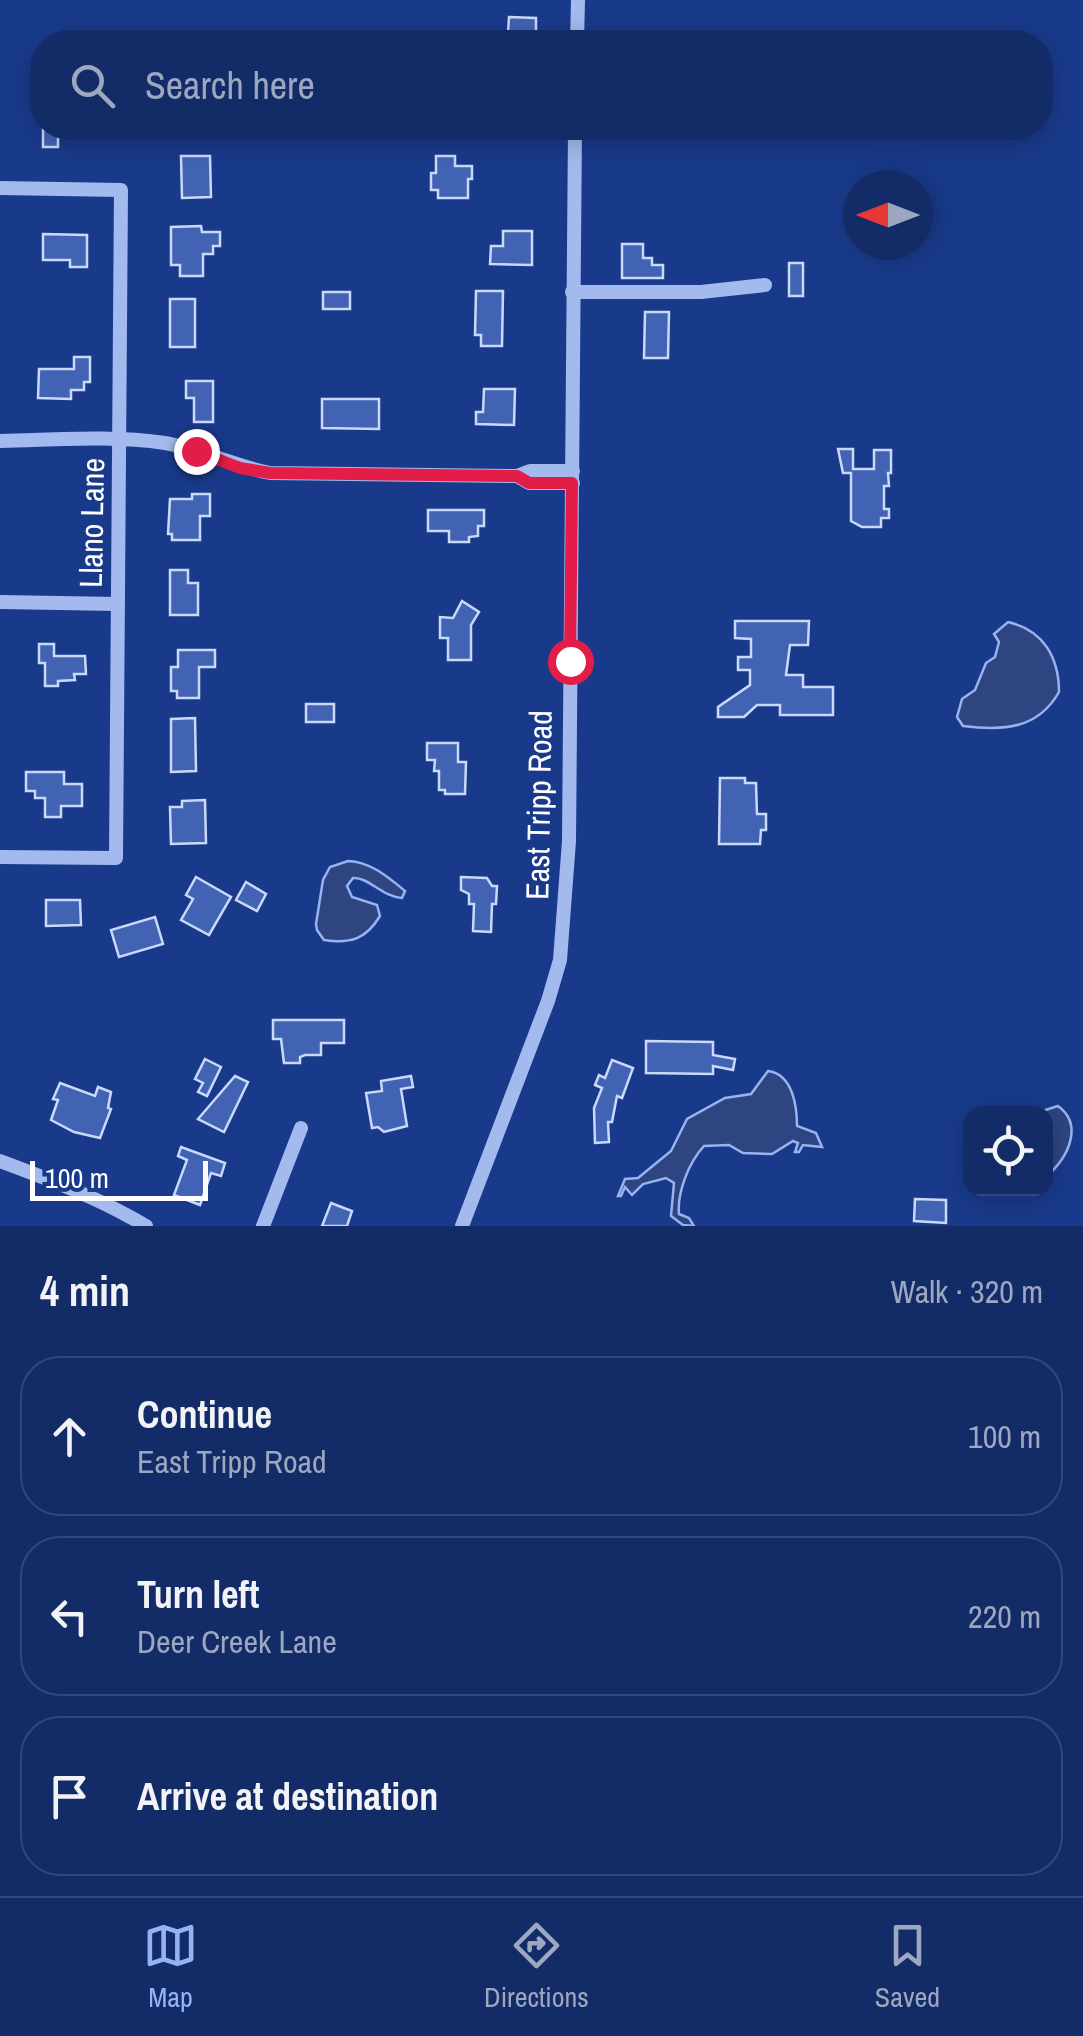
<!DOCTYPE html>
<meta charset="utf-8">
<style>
body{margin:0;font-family:"Archivo Narrow",sans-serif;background:#203871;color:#f1f3f6}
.controls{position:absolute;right:30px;bottom:30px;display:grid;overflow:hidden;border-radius:20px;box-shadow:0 5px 25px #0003}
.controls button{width:90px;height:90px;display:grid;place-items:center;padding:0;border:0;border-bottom:2px solid #32487c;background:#132c68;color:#f1f3f6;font:50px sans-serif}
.compass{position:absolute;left:843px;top:170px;width:90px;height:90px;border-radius:50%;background:#132c68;box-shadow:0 5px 25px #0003;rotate:270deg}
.scale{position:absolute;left:30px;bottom:25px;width:178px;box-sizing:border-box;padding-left:10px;border:5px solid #fff;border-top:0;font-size:28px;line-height:35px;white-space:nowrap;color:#fff;-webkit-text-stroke:8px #193a8b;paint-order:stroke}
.stop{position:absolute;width:30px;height:30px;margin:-22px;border:8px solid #e11d48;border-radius:50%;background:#fff}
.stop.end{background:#e11d48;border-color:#fff;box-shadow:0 2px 10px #0008}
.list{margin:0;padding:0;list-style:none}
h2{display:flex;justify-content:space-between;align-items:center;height:130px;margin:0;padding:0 40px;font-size:42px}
h2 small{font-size:32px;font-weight:400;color:#9da7c0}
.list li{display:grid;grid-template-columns:65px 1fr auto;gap:30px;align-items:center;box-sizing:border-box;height:160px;margin:0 20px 20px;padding:0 20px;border:2px solid #32487c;border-radius:40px}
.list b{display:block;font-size:38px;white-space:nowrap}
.list p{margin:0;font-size:32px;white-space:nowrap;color:#9da7c0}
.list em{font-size:32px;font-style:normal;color:#9da7c0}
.icon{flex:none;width:55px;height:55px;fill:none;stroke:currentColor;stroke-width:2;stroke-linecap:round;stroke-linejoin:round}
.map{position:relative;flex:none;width:1083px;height:1226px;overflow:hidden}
.search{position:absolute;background:#132c68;box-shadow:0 5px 25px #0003;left:30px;right:30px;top:30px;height:110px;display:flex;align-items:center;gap:25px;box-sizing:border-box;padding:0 35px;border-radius:40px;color:#9da7c0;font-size:38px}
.sheet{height:670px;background:#132c68}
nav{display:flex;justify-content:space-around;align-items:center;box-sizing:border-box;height:140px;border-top:2px solid #32487c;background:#132c68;font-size:28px;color:#9da7c0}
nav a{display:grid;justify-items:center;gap:5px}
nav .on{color:#95b2f1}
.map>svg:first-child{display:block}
</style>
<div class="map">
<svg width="1083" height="1226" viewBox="0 0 1083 1226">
<rect width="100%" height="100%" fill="#193a8b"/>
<g fill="#2e4582" stroke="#97b3f0" stroke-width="2.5">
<path d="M 1008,622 C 1043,630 1059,657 1059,692 C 1038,729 1004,731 963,726 L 957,717 L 962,699 L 975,690 L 986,663 L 995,657 L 999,642 L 994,634 Z"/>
<path d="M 348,861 C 371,862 388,877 405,891 L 402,898 C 382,897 369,877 353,878 L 347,886 L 352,897 L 377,905 L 380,916 C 366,939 351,944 324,940 L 317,930 L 316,924 L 323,880 L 330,867 Z"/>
<path d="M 768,1071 C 793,1074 797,1107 797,1126 L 816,1133 L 822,1147 L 803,1145 L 799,1152 L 795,1152 L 798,1143 L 793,1141 L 772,1154 L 743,1153 L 729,1145 L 704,1146 C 688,1163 677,1194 679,1214 L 689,1218 L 694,1226 L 683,1225 L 671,1216 L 674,1183 L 666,1178 L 643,1184 L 632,1195 L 625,1187 L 621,1196 L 618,1196 L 625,1179 L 638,1178 L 671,1151 L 687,1119 L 725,1098 L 751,1094 Z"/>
<path d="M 1058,1106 C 1083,1124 1070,1156 1046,1177 L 1046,1114 L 1036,1113 Z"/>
</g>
<g fill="#4263b3" stroke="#cad8fa" stroke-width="2.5">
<path d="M 509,17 L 536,18 L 536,42 L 494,42 L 494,33 L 508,33 Z"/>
<path d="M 43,128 L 91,128 L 91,137 L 58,137 L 58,147 L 43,147 Z"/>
<path d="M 181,156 L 210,156 L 211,197 L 182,198 Z"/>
<path d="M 436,156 L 455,156 L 455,166 L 472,166 L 472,179 L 468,179 L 468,198 L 438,198 L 438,190 L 431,190 L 431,173 L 436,173 Z"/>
<path d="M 201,226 L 202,232 L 220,232 L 220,246 L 213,246 L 213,254 L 203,254 L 203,276 L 180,276 L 180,265 L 171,265 L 171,227 Z"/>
<path d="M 503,231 L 532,231 L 532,265 L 490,264 L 491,246 L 503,246 Z"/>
<path d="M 43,234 L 87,235 L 87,267 L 70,267 L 70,260 L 43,260 Z"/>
<path d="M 622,244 L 643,244 L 643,258 L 652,258 L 652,265 L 663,265 L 663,278 L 622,278 Z"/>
<rect x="789" y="263" width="14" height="33"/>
<path d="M 476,291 L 503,291 L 502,346 L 481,346 L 481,335 L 475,335 Z"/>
<rect x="323" y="292" width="27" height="17"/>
<rect x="170" y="299" width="25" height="48"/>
<path d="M 645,312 L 669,312 L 668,358 L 644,358 Z"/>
<path d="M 74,357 L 90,357 L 90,382 L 84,382 L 84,390 L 71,390 L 71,399 L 38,398 L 39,369 L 74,369 Z"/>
<path d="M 186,381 L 213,381 L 213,422 L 194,422 L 194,398 L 186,398 Z"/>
<path d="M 484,389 L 515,389 L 514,425 L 476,424 L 476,412 L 483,412 Z"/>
<path d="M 322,399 L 379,399 L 379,429 L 322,428 Z"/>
<path d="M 838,449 L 853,449 L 853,469 L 874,469 L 874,450 L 891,450 L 891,473 L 888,473 L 889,486 L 884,486 L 884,509 L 889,509 L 889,518 L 881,518 L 881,527 L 862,527 L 851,521 L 851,473 L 843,473 Z"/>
<path d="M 192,494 L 210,494 L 210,516 L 200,516 L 200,540 L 172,540 L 172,534 L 168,534 L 170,499 L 192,499 Z"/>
<path d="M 428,510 L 484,510 L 484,526 L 478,526 L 478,536 L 469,537 L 469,542 L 449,542 L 449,531 L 428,531 Z"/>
<path d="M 170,570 L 188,570 L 188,583 L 198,583 L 198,615 L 170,615 Z"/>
<path d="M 462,601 L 479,612 L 471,625 L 471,660 L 448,660 L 448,638 L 440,638 L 440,617 L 453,618 Z"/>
<path d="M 735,621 L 809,621 L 808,645 L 790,645 L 786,675 L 803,675 L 803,687 L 833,687 L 833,715 L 780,715 L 780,705 L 757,705 L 744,717 L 718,717 L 718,707 L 750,685 L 750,670 L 738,670 L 738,657 L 751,657 L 751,639 L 735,638 Z"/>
<path d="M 39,644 L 54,644 L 54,656 L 85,656 L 86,674 L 74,674 L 75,680 L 58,681 L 58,686 L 45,686 L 45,663 L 39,663 Z"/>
<path d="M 178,650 L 215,650 L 215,667 L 199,667 L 199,698 L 177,698 L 177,691 L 171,691 L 171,667 L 178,667 Z"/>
<rect x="306" y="704" width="28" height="18"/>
<path d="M 195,718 L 196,771 L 171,772 L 171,719 Z"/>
<path d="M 427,743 L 458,743 L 458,762 L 466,762 L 465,794 L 445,794 L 445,790 L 439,790 L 439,771 L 434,771 L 435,760 L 427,760 Z"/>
<path d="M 26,772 L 64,772 L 64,784 L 82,784 L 82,806 L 61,806 L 61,817 L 45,817 L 45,798 L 35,798 L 35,791 L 26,791 Z"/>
<path d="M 720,778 L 745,778 L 745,783 L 756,783 L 757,814 L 766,814 L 766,830 L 761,830 L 760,844 L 719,844 Z"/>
<path d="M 205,800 L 206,843 L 171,844 L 170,807 L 182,807 L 182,801 Z"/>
<path d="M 196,877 L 231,897 L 209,935 L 181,920 L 193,899 L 186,895 Z"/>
<path d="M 461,877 L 487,878 L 492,886 L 497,886 L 496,904 L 492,904 L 491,932 L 473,931 L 474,904 L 469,904 L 469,894 L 461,890 Z"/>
<path d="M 246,882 L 266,894 L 257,911 L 236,900 Z"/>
<path d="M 46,900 L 80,900 L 81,925 L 46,926 Z"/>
<path d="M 155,917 L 163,944 L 119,957 L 111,930 Z"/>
<path d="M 273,1020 L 344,1020 L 344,1043 L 321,1043 L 321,1055 L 305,1055 L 300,1057 L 300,1063 L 284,1063 L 281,1039 L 273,1039 Z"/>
<path d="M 646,1041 L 713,1042 L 713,1055 L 735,1059 L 733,1070 L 713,1066 L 713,1074 L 646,1073 Z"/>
<path d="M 205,1059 L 221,1067 L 207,1096 L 198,1092 L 203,1083 L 195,1079 Z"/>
<path d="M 612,1060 L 633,1068 L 622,1098 L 617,1096 L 612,1122 L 608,1122 L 609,1142 L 595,1143 L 594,1108 L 602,1088 L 595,1085 L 599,1075 L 605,1078 Z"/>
<path d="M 235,1076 L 248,1082 L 224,1132 L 198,1119 Z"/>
<path d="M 411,1076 L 413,1087 L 401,1089 L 407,1126 L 384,1132 L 378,1127 L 372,1128 L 366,1093 L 382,1091 L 381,1081 Z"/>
<path d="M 60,1083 L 95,1096 L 98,1087 L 111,1092 L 108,1108 L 111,1109 L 100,1138 L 74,1132 L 51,1120 L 58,1100 L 53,1099 Z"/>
<path d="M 181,1147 L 225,1163 L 221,1176 L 211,1173 L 200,1205 L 174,1195 L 187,1160 L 178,1156 Z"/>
<path d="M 915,1199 L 946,1200 L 946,1223 L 914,1221 Z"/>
<path d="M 331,1203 L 352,1211 L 347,1226 L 322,1226 Z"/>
</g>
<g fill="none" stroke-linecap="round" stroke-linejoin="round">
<g stroke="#a4baee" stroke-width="14">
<path d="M 577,42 L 578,0"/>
<path d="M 0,188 L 121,190 L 116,858 L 0,857"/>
<path d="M 572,292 L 701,292 L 765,285"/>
<path d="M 0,441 C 55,440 110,435 165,443 C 201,449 234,466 270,473 L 517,476 L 530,471 L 573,471"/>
<path d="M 517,476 L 529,483 L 573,483"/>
<path d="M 0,602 L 118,604"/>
<path d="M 0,1161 C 51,1180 99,1198 146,1226"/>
<path d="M 263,1226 L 301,1128"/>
<path d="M 462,1226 L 548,1001 L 560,960 L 569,841 L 575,128"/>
</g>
</g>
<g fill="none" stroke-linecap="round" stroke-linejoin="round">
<path stroke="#e11d48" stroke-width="12" d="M 196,451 L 240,468 L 270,473 L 517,476 L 529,483 L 572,483 L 570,661"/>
</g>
<g text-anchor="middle" stroke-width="8" stroke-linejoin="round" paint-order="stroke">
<g font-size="32" fill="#fff" stroke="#193a8b">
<text transform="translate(92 523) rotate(-89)" y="11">Llano Lane</text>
<text transform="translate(539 805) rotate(-89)" y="11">East Tripp Road</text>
</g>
</g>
</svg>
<div class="controls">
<button><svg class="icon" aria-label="locate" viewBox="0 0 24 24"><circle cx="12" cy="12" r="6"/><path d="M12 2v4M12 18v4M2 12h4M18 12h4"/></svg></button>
</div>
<svg class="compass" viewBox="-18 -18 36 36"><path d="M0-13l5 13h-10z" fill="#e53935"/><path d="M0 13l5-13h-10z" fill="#9da7c0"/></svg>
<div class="scale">100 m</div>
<div class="stop" style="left:570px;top:661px"></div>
<div class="stop end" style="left:196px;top:451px"></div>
<div class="search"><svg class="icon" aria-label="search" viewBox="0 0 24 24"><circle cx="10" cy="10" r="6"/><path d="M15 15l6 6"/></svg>Search here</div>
</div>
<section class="sheet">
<h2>4 min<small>Walk · 320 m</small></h2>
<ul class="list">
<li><svg class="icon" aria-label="ahead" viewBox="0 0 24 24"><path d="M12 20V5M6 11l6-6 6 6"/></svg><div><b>Continue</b><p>East Tripp Road</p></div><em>100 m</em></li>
<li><svg class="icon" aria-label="left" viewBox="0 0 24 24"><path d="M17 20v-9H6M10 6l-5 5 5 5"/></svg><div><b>Turn left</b><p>Deer Creek Lane</p></div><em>220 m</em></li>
<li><svg class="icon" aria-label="arrive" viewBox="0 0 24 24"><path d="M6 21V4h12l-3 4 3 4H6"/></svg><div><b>Arrive at destination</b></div></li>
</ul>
</section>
<nav>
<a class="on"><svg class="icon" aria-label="map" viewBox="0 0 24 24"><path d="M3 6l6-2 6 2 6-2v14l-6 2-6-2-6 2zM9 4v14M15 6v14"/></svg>Map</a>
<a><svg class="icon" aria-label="directions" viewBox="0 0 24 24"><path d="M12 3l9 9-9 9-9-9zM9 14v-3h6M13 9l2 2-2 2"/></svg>Directions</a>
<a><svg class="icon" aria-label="saved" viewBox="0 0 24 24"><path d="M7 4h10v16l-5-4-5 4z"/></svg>Saved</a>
</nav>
